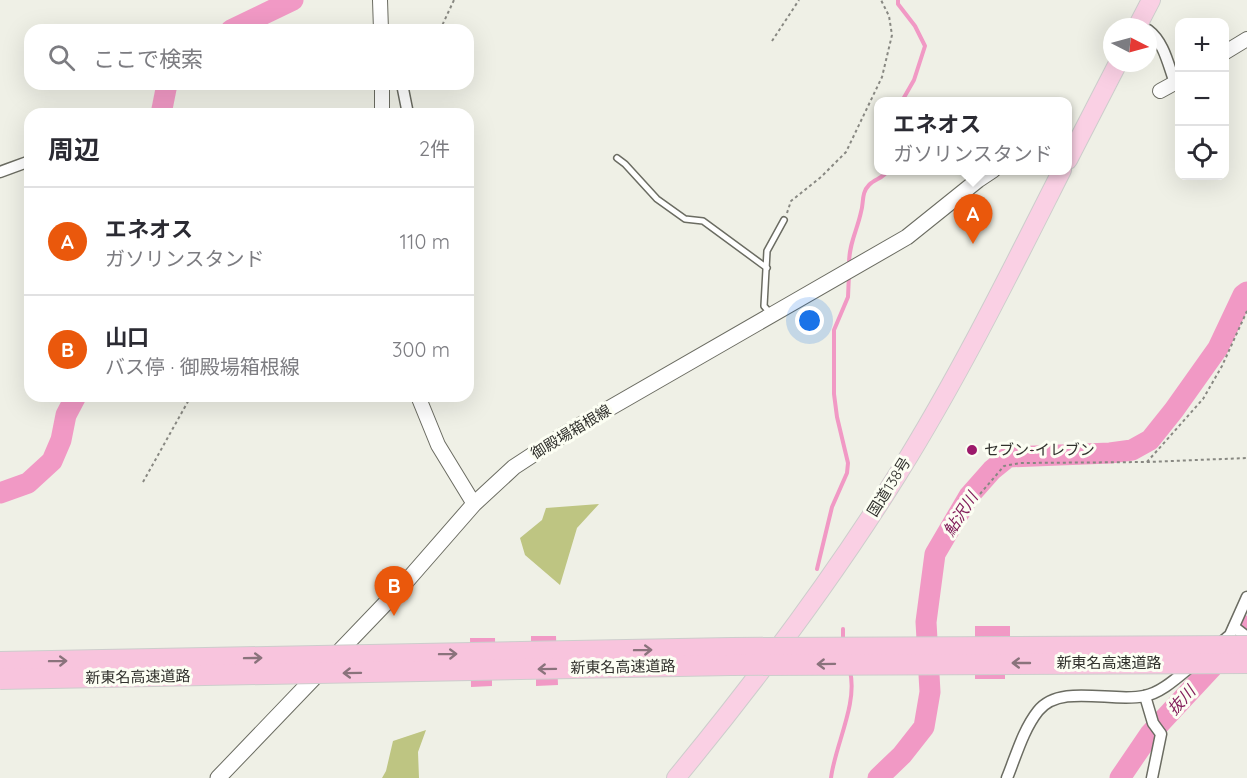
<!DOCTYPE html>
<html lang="ja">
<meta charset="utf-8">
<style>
body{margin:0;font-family:Quicksand,"Noto Sans JP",sans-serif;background:#f7f7f7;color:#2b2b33}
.controls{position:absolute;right:18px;top:18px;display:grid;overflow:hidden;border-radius:12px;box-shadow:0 6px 24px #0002}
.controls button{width:54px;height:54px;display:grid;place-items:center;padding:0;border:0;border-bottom:2px solid #e1e1e2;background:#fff;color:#2b2b33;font:30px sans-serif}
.compass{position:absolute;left:1103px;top:18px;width:54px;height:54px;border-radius:50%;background:#fff;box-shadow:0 6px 24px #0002;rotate:96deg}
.you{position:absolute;left:810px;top:321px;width:21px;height:21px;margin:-15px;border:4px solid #fff;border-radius:50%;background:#1a73e8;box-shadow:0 0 0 9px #1a73e833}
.badge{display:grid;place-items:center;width:39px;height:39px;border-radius:50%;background:#ea580c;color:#fff;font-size:20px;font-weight:700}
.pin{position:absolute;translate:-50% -50px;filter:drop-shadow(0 2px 3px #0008)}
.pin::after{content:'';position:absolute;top:32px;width:21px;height:18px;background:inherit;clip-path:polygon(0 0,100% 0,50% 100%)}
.popup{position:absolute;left:874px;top:97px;width:198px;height:78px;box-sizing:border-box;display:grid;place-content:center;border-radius:12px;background:#fff;filter:drop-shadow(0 2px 4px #0005);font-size:20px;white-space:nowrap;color:#7c7c81}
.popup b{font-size:22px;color:#2b2b33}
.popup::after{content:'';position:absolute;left:50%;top:100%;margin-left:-12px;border:12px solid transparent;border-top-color:#fff}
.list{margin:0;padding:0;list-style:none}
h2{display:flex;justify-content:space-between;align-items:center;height:78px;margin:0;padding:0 24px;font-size:26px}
h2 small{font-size:20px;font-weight:400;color:#7c7c81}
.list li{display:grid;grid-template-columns:39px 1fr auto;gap:18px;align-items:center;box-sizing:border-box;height:108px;padding:0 24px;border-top:2px solid #e1e1e2}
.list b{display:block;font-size:22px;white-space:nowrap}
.list p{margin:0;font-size:20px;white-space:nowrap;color:#7c7c81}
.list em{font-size:20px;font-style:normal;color:#7c7c81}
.icon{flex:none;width:33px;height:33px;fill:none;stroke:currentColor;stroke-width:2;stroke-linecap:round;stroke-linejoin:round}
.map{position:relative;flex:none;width:1247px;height:778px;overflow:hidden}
.search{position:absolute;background:#fff;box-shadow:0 6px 24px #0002;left:24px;top:24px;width:450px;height:66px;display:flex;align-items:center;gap:15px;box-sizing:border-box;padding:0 21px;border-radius:18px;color:#7c7c81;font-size:22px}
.panel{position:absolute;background:#fff;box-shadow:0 6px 24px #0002;left:24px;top:108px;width:450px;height:294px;border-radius:18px}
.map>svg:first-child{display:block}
</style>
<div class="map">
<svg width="1247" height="778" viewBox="0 0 1247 778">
<rect width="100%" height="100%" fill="#eff0e6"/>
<g fill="#bec582">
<path d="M 599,504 L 577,528 L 560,585 L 525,555 L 520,538 L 542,520 L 546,508 Z"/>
<path d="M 426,730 L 418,752 L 419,778 L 382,778 L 386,771 L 393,741 Z"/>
</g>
<g fill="#f199c5">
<path d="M 975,626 L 1010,626 L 1010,669 L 1005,670 L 1005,679 L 975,679 Z"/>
<path d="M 531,636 L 556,636 L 558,685 L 536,686 L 536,676 L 531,675 Z"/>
<path d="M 470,638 L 495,638 L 496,676 L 492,678 L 492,686 L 471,687 Z"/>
</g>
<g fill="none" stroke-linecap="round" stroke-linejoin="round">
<g stroke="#f199c5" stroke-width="4">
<path d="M 898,0 L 898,4 L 915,26 L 925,46 L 914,80 L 902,101"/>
<path d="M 849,264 C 849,243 857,231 861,212 C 864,203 861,193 869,185 C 875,179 884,178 888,170"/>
<path d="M 817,569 L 832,507 L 847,473 L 848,463 L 837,417 L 834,394 L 834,330 L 848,297 L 849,274"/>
<path d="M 843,629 L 843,640"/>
<path d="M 831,778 C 835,745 858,704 850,671"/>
</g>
<g stroke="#f199c5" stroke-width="21">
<path d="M 231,30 L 293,0"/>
<path d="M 161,114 L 167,84"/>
<path d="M 0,493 L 28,483 L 52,461 L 61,440 L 66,415 L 76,396"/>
<path d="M 878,778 L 902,755 L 924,727 L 930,692 L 926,622 L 935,554 L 969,496 L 992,470 L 1008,457 L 1110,453 L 1132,450 L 1150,440 L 1174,410 L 1218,348 L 1243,295 L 1247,292"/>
<path d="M 1120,778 L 1150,734 L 1245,632 L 1247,626"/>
</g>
<g stroke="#6b6c62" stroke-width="8">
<g id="service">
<path d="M 617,158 L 625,164 L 657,199 L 685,219 L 703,221 L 767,268"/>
<path d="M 771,314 L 764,306 L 767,251 L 784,220"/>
</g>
</g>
<g stroke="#6b6c62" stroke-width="13">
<g id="minor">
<path d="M 1148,30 C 1164,42 1168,64 1175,83"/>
<path d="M 402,84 L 408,114"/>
<path d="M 0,172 L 30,161"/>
<path d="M 1234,627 L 1247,637"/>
<path d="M 1218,645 L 1230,635 L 1247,597"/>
<path d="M 1145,696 L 1153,723 L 1161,734 L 1152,778"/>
<path d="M 1007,778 C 1016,756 1023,730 1038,711 C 1060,683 1113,703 1144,696 C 1162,693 1180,675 1194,664"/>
</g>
</g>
<g stroke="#6b6c62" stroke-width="16">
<g id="tertiary">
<path d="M 380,0 L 381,30"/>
<path d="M 1224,53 L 1247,39"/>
<path d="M 382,84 L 382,114"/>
<path d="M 1160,91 L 1180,80"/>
<path d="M 418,396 L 438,445 L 474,504"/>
</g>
</g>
<g stroke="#6b6c62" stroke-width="17">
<path id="secondary" d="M 218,778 L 405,583 L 474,504 L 514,467 L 563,435 L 907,237 L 978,180 L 993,170"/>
</g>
<g stroke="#cdcdcc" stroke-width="20">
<g id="trunk">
<path d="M 1137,27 L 1151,0"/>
<path d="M 1068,160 L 1118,63"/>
<path d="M 676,778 C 756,681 831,581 898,474 C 959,376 1010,273 1062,170"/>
</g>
</g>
<g stroke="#888882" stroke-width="2" stroke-dasharray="3 3" stroke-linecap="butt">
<path d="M 440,30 L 454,0"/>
<path d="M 772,41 L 799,0"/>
<path d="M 787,213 L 791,201 L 821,177 L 846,152 L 882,77 L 892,35 L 889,16 L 881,0"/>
<path d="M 1147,462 L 1203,399 L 1222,366 L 1247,311"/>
<path d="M 143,482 L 191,396"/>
<path d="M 980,494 L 1004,466 L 1020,463 L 1147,462 L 1247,458"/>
</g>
<use href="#service" stroke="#fff" stroke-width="5"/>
<use href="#minor" stroke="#fff" stroke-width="10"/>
<use href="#tertiary" stroke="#fff" stroke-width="14"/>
<use href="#secondary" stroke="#fff" stroke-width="15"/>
<use href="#trunk" stroke="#fad0e4" stroke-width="18"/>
<g stroke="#cdcdcc" stroke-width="22" stroke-linecap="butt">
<g id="motorway-bridge">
<path d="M 0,662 L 731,648 L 1247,646"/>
<path d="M 0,679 L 731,665 L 1247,663"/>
</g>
</g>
<use href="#motorway-bridge" stroke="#f8c4dd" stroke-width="20"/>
</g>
<defs><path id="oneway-shaft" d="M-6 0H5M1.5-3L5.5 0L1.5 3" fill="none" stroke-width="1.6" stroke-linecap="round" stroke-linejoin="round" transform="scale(1.5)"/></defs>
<g stroke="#8a737c">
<use href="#oneway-shaft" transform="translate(643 650) rotate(-1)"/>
<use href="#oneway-shaft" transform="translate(448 654) rotate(-1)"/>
<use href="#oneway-shaft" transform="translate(253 658) rotate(-1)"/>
<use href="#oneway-shaft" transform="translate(58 661) rotate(-1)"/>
<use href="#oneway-shaft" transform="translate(1021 663) rotate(180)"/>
<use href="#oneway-shaft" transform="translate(826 664) rotate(179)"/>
<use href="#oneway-shaft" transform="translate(547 669) rotate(179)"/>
<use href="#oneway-shaft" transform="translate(352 673) rotate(179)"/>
</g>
<circle fill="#9c196b" stroke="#fcfef3" stroke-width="2" cx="972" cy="450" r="6"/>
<g text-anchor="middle" stroke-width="6" stroke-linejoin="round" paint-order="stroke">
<g font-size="15" fill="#30302c" stroke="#fcfef3">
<text transform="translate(571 432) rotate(-31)" y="5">御殿場箱根線</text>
<text transform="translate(889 487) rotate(-58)" y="5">国道138号</text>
<text x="1109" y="668">新東名高速道路</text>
<text transform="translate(623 667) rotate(-1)" y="5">新東名高速道路</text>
<text transform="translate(138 677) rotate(-1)" y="5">新東名高速道路</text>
</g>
<g font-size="15" fill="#30302c" stroke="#fcfef3" text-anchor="start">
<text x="984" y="455">セブン-イレブン</text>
</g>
<g font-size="16" font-style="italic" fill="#831f5b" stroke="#fcfef3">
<text transform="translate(960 514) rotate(-57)" y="6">鮎沢川</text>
<text transform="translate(1181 700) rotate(-48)" y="6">抜川</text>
</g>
</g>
</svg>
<div class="controls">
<button>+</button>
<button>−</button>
<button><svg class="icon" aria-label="locate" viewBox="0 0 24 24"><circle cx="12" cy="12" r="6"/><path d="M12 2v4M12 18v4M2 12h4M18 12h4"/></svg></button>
</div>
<svg class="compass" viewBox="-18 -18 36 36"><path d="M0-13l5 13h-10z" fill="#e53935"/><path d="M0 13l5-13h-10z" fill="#7c7c81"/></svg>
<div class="you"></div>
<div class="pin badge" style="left:973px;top:244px">A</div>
<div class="popup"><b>エネオス</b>ガソリンスタンド</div>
<div class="pin badge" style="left:394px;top:616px">B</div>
<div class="search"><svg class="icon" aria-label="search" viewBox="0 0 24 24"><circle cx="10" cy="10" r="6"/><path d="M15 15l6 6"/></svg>ここで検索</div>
<section class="panel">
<h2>周辺<small>2件</small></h2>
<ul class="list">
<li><span class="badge">A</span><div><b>エネオス</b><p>ガソリンスタンド</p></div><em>110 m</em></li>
<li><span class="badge">B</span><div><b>山口</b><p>バス停 · 御殿場箱根線</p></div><em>300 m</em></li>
</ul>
</section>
</div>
